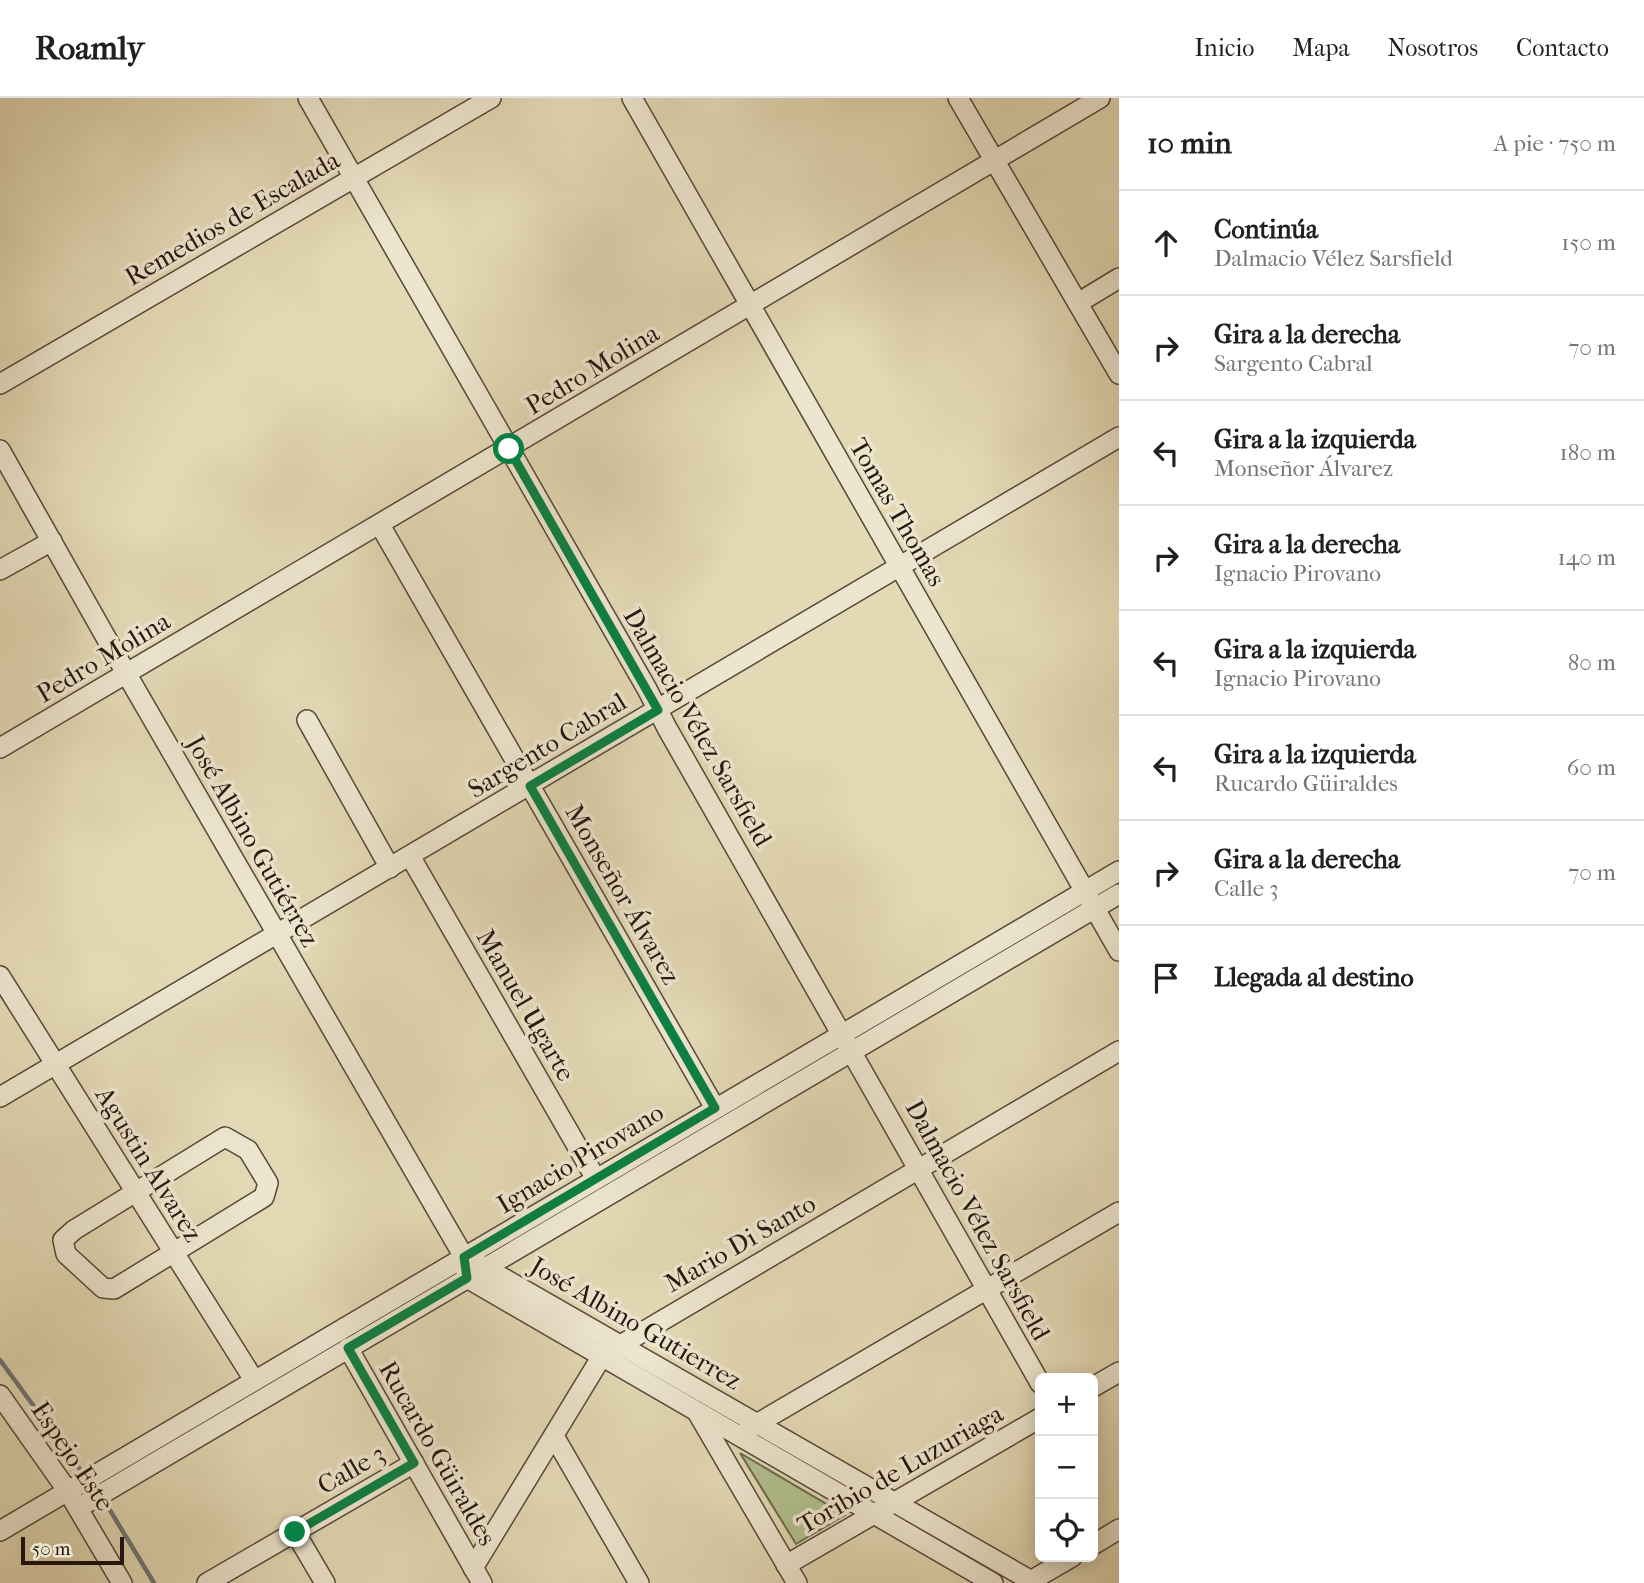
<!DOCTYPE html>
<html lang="es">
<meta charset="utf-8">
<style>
body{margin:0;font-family:"IM FELL French Canon",serif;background:#f6f6f6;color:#202124}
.controls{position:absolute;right:21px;bottom:21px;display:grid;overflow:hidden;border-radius:10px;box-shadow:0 4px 18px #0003}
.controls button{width:63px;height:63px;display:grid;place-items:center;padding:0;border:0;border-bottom:2px solid #e0e0e0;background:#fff;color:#202124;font:35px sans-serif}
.scale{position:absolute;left:21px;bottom:18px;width:103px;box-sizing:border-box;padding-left:7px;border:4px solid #27170f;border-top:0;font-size:19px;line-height:24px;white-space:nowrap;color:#27170f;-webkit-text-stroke:5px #ede6cf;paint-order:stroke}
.stop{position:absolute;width:21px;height:21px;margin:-16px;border:5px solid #0b8043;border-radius:50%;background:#fff}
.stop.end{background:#0b8043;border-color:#fff;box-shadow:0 2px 7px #0008}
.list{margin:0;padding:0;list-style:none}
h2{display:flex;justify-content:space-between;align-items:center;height:91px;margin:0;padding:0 28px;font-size:30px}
h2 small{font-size:23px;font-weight:400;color:#757577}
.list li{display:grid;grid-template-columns:46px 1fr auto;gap:21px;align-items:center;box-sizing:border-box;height:105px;padding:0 28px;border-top:2px solid #e0e0e0}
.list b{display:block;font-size:26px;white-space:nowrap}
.list p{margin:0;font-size:23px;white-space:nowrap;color:#757577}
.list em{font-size:23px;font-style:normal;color:#757577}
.icon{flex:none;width:38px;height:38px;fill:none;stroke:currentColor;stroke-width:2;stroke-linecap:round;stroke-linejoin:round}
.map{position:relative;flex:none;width:1119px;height:1485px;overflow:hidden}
header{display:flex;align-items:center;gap:42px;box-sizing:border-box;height:98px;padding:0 35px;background:#fff;border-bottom:2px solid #e0e0e0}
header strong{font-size:33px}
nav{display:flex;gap:38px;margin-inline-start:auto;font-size:24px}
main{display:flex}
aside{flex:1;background:#fff}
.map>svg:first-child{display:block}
</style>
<header>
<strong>Roamly</strong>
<nav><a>Inicio</a><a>Mapa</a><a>Nosotros</a><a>Contacto</a></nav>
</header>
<main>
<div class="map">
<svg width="1119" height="1485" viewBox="0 0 1119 1485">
<rect width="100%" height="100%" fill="#e3d9b5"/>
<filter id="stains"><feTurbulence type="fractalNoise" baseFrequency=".00286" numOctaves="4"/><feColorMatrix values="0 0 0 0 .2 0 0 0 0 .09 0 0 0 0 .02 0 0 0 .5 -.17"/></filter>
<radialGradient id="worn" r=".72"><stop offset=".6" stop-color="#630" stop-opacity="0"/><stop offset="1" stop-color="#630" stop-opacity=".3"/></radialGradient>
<path fill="#b2c08f" stroke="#6c6c4f" stroke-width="2" d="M 740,1355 L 845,1417 L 796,1446 Z"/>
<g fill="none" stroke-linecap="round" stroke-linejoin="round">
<g stroke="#6d7776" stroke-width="4.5">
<path d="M 0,1262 L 82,1374"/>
<path d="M 105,1404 L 154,1485"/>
</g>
<g stroke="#564838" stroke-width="22">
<g id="minor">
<path d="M 308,0 L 647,591 L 667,630 L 1040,1285"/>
<path d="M 632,0 L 1119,853"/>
<path d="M 958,0 L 1119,276"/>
<path d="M 1078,205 L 1119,180"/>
<path d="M 0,286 L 491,0"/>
<path d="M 0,352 L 126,575 L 464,1159 L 467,1180 L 993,1485"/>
<path d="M 380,427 L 715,1010"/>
<path d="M 0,472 L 52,443"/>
<path d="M 307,622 L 390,770"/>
<path d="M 0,650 L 1100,0"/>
<path d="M 410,758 L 596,1081"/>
<path d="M 0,878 L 254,1282"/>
<path d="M 0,999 L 1119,339"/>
<path d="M 225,1039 L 248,1052 L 268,1085 L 264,1099 L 114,1191 L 103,1190 L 66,1156 L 63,1142 L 74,1132 Z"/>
<path d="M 477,1165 L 1035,1485"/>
<path d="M 348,1250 L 482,1485"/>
<path d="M 1093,1289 L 1119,1274"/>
<path d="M 0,1297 L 67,1392 L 122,1485"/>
<path d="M 697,1314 L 797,1485"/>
<path d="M 748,1331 L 1119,1114"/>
<path d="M 554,1338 L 639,1485"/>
<path d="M 78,1410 L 1119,796"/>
<path d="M 0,1433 L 1119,773"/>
<path d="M 295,1434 L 325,1485"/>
<path d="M 1093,1447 L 1119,1431"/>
<path d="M 786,1467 L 1040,1320"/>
<path d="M 473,1470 L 602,1258 L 1119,953"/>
<path d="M 207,1485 L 414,1365"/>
<path d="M 1027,1485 L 1072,1459"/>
</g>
</g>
<use href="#minor" stroke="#ede6cf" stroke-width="19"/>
</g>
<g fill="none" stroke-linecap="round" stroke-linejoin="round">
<path stroke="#0b8043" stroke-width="9" d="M 295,1434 L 414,1365 L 348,1250 L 467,1180 L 464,1159 L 715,1010 L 530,688 L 658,612 L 509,351"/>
</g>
<g text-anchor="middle" stroke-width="7" stroke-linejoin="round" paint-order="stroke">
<g font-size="26" fill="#27170f" stroke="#ede6cf">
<text transform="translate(232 120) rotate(-30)" y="9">Remedios de Escalada</text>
<text transform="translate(592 271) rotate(-31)" y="9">Pedro Molina</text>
<text transform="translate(898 414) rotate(60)" y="9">Tomas Thomas</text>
<text transform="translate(103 559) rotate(-31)" y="9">Pedro Molina</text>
<text transform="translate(698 629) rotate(60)" y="9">Dalmacio Vélez Sarsfield</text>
<text transform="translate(547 647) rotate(-31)" y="9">Sargento Cabral</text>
<text transform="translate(253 743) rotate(60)" y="9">José Albino Gutiérrez</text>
<text transform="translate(623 796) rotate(60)" y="9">Monseñor Álvarez</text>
<text transform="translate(526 907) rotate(60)" y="9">Manuel Ugarte</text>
<text transform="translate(580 1060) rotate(-31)" y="9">Ignacio Pirovano</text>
<text transform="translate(149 1066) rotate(58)" y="9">Agustin Alvarez</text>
<text transform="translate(978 1122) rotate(61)" y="9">Dalmacio Vélez Sarsfield</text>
<text transform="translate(740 1145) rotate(-30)" y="9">Mario Di Santo</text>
<text transform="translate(636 1225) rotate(30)" y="9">José Albino Gutierrez</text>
<text transform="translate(438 1355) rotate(60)" y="9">Rucardo Güiraldes</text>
<text transform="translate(73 1358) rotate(56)" y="9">Espejo Este</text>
<text transform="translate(351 1371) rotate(-30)" y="9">Calle 3</text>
<text transform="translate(900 1371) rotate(-30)" y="9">Toribio de Luzuriaga</text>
</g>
</g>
<rect width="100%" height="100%" filter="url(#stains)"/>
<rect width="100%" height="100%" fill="url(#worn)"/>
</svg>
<div class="controls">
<button>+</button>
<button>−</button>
<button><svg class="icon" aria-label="locate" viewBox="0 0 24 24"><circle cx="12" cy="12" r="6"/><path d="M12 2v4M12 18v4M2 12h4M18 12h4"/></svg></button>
</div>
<div class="scale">50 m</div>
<div class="stop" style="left:509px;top:351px"></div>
<div class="stop end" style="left:295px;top:1434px"></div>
</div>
<aside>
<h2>10 min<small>A pie · 750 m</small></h2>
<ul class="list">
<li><svg class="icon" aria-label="ahead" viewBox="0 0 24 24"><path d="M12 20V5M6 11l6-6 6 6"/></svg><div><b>Continúa</b><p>Dalmacio Vélez Sarsfield</p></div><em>150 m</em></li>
<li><svg class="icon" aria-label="right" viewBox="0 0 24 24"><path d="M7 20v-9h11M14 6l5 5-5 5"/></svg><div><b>Gira a la derecha</b><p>Sargento Cabral</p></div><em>70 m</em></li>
<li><svg class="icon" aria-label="left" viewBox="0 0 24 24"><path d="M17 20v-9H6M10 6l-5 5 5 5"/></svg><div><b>Gira a la izquierda</b><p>Monseñor Álvarez</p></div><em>180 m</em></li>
<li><svg class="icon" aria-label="right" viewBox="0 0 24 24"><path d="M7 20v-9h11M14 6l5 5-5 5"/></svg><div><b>Gira a la derecha</b><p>Ignacio Pirovano</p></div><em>140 m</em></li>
<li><svg class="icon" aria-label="left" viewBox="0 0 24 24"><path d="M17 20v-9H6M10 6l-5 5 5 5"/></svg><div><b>Gira a la izquierda</b><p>Ignacio Pirovano</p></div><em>80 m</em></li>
<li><svg class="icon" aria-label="left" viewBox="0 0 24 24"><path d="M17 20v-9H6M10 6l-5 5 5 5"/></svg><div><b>Gira a la izquierda</b><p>Rucardo Güiraldes</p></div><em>60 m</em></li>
<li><svg class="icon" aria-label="right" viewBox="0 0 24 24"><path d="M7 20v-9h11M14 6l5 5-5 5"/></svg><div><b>Gira a la derecha</b><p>Calle 3</p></div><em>70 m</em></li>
<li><svg class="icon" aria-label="arrive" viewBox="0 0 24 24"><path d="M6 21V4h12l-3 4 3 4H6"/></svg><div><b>Llegada al destino</b></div></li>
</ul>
</aside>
</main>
